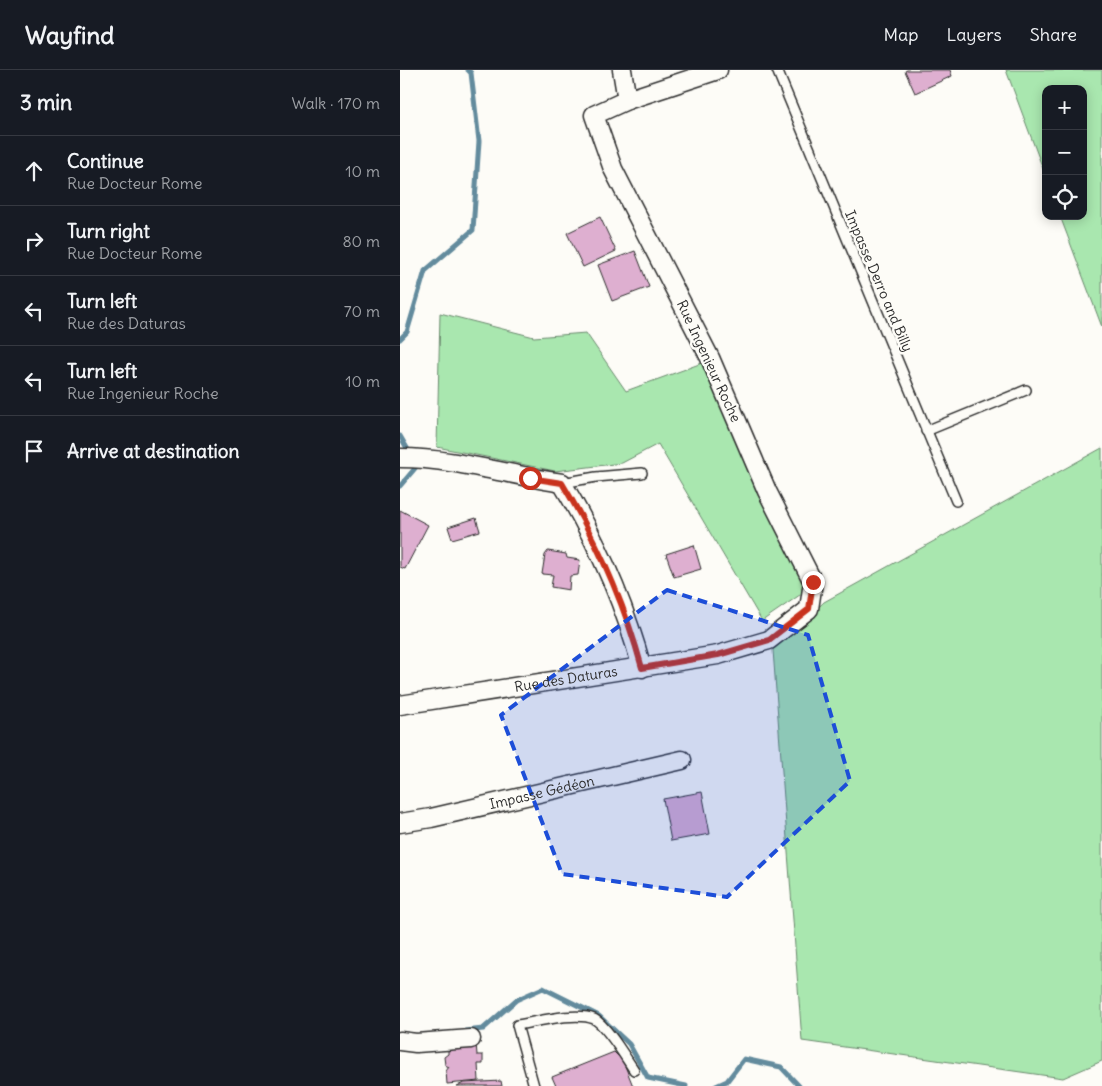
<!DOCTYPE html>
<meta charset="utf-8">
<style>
body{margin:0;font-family:Delius,sans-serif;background:#242831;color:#f1f3f6}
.controls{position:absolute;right:15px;top:15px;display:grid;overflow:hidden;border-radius:10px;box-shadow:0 2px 12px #0003}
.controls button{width:45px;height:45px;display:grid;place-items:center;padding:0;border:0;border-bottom:1px solid #363941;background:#171b24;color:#f1f3f6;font:25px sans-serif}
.stop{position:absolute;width:15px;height:15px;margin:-11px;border:4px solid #c8321e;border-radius:50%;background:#fff}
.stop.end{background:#c8321e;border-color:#fff;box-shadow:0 1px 5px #0008}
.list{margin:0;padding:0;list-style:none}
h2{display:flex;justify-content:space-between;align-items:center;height:65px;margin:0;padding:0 20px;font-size:21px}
h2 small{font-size:16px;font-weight:400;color:#9ea1a6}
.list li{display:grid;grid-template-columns:32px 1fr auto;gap:15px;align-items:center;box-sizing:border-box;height:70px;padding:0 20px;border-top:1px solid #363941}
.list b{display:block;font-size:19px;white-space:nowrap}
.list p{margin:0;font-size:16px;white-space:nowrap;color:#9ea1a6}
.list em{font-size:16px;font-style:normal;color:#9ea1a6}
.icon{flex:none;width:28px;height:28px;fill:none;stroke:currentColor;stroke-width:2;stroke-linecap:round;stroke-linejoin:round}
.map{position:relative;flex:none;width:702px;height:1016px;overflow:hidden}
header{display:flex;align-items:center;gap:30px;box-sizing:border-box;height:70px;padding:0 25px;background:#171b24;border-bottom:1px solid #363941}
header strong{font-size:24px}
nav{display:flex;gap:28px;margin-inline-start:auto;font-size:18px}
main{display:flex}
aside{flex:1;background:#171b24}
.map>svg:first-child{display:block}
</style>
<header>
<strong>Wayfind</strong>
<nav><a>Map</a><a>Layers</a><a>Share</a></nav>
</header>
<main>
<aside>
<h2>3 min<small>Walk · 170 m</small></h2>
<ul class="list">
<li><svg class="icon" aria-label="ahead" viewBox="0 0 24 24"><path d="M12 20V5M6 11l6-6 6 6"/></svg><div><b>Continue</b><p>Rue Docteur Rome</p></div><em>10 m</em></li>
<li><svg class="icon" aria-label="right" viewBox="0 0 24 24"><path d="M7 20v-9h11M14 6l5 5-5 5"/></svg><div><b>Turn right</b><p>Rue Docteur Rome</p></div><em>80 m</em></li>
<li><svg class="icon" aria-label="left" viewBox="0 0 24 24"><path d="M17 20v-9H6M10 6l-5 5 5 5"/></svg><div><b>Turn left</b><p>Rue des Daturas</p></div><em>70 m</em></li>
<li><svg class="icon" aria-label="left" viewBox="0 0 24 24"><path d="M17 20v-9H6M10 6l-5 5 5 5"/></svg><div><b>Turn left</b><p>Rue Ingenieur Roche</p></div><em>10 m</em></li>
<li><svg class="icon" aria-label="arrive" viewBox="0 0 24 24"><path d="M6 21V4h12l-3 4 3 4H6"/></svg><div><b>Arrive at destination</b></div></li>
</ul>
</aside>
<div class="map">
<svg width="702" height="1016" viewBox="0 0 702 1016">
<rect width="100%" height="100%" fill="#fdfcf7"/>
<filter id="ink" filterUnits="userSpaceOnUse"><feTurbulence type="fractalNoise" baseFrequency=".02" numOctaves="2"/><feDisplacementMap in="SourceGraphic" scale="10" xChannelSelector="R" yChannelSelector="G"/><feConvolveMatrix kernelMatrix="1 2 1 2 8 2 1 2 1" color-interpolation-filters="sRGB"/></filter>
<g filter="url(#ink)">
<g fill="#a9e7af" stroke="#6a896d">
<path d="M 606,0 L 702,0 L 702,257 L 660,146 L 683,146 L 683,19 L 646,19 L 646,107 Z"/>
<path d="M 40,243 L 134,267 L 186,263 L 226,321 L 302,293 L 410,518 L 362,551 L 258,374 L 222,393 L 155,401 L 37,377 Z"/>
<path d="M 702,378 L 702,991 L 663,1008 L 402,971 L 373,580 L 424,532 Z"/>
</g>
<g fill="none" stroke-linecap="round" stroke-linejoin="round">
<g stroke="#638b9d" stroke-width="5">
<path d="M 0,269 L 7,262 L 25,201 L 73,160 L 79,71 L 71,3 L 68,0"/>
<path d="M 0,366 L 11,385"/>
<path d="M 0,416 L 17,396 L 15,392"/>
<path d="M 65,961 L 83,959 L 116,930 L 143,918 L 199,946 L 229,974 L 248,1008 L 286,1016"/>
<path d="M 316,1016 L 327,1011 L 344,989 L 381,997 L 399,1016"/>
</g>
</g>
<g fill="#deafd0" stroke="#2b2b2b">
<path d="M 507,0 L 550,0 L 552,6 L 515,23 L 505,1 Z"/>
<path d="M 200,147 L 216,181 L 183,197 L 167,163 Z"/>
<path d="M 235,181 L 249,217 L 212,231 L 198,195 Z"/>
<path d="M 0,440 L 28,455 L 5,499 L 0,497 Z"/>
<path d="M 76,448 L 80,461 L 52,469 L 48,457 Z"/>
<path d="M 294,475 L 301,499 L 274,507 L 266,484 Z"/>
<path d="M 148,481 L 166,484 L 167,488 L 180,490 L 178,505 L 170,506 L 169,520 L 151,517 L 153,505 L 142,504 L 145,485 Z"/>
<path d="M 302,722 L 310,764 L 271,771 L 263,729 Z"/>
<path d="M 76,973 L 77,985 L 83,985 L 83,994 L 78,994 L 79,1011 L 47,1014 L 46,1001 L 49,997 L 45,995 L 44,987 L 48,984 L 48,979 Z"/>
<path d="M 214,982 L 223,991 L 233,1016 L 156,1016 L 152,1007 Z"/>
<path d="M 101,1011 L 102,1016 L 57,1016 L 64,1013 Z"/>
</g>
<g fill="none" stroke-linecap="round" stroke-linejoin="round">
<g stroke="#2b2b2b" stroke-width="12">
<g id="lane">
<path d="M 377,0 L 556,431"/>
<path d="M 526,361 L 626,320"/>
<path d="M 162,413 L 196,407 L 242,403"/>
<path d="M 134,1016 L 117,955 C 136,952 176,941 194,949 C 206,955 226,988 234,1000"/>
</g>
</g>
<g stroke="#2b2b2b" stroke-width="21">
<g id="street">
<path d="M 222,0 L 227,30"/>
<path d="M 0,388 C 55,388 108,405 162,413 C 197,471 224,532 242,598"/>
<path id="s1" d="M 0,635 L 318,585 L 369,570 L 409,539 L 413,512 L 367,421 L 310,288 L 213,99 L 194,45 L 227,30 L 318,0"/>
<path id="s2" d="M 0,753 L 31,748 L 282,690"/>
<path d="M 0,971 L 16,973 L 71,969"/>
</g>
</g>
<use href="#lane" stroke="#fdfcf7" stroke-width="9"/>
<use href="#street" stroke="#fdfcf7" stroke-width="18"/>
</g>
</g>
<g fill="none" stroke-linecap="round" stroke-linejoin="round" filter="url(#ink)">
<path stroke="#c8321e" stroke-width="6" d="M 130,408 L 162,413 C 197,471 224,532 242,598 L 318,585 L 369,570 L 409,539 L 413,512"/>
</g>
<path fill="#1d4ed8" fill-opacity="0.2" stroke="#1d4ed8" stroke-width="4" stroke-dasharray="10 6" stroke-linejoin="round" d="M 267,520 L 408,565 L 450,711 L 327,827 L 162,804 L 101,645 Z"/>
<g text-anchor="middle" stroke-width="5" stroke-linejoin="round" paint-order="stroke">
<g font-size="14" fill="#2b2b2b" stroke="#fdfcf7">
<text transform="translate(479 211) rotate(67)" y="5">Impasse Derro and Billy</text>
<text transform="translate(309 291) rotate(65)" y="5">Rue Ingenieur Roche</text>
<text dy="5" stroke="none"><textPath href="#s1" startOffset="168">Rue des Daturas</textPath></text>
<text dy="5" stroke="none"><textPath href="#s2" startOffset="145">Impasse Gédéon</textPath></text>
</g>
</g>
</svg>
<div class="controls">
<button>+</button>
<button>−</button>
<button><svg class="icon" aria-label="locate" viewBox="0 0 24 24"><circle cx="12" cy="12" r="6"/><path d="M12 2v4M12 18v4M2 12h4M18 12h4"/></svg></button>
</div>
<div class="stop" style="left:130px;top:408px"></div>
<div class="stop end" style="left:413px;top:512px"></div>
</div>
</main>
